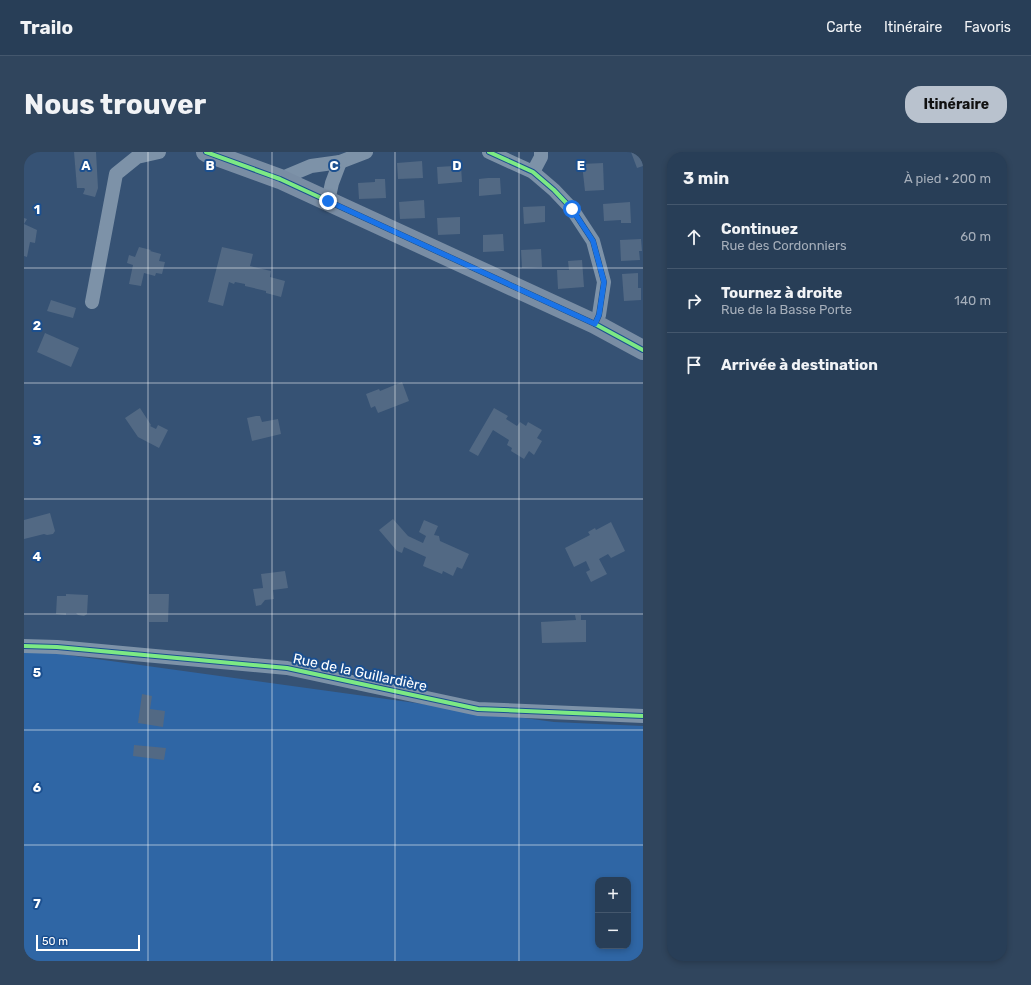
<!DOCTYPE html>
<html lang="fr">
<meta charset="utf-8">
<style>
body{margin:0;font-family:Rubik,sans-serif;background:#30455d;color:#f1f3f6}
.controls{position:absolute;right:12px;bottom:12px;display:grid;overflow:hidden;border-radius:8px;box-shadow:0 2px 6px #0003}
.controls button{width:36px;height:36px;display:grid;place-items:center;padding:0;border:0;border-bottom:1px solid #44576d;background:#283e57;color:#f1f3f6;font:20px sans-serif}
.scale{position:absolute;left:12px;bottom:10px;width:104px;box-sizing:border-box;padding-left:4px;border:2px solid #fff;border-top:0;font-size:11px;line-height:14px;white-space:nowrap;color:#fff;-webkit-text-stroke:3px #1b4f8f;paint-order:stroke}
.stop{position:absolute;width:12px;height:12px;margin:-9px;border:3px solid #1a73e8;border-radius:50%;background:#fff}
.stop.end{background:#1a73e8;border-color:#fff;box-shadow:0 1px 4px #0008}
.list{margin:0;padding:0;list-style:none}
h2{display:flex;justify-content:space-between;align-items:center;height:52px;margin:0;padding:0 16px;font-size:17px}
h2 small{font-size:13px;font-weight:400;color:#a5aeba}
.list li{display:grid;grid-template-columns:26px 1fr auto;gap:12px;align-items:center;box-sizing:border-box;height:64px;padding:0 16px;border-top:1px solid #44576d}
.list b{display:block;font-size:15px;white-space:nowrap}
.list p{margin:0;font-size:13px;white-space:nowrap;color:#a5aeba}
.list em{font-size:13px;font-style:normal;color:#a5aeba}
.icon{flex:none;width:22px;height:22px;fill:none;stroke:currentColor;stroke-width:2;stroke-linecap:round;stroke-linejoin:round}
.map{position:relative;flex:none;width:619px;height:809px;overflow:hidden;border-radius:16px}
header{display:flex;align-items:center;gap:24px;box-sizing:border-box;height:56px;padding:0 20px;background:#283e57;border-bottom:1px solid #44576d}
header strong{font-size:19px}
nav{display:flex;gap:22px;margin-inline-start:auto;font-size:14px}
.intro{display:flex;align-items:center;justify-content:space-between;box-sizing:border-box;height:96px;padding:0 24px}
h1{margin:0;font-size:28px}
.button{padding:10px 18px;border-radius:16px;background:#b9c2ce;color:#111;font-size:14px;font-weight:700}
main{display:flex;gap:24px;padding:0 24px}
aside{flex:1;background:#283e57;border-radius:16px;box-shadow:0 2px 6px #0003}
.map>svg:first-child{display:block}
</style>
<header>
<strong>Trailo</strong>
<nav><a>Carte</a><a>Itinéraire</a><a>Favoris</a></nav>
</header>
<div class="intro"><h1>Nous trouver</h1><a class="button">Itinéraire</a></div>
<main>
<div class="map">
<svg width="619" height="809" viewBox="0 0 619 809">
<rect width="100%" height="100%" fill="#365274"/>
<path fill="#2f66a5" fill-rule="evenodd" d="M 0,497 L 530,570 L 619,574 L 619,809 L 0,809 ZM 574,728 L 604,728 L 604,794 L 574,794 Z"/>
<g fill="#526984">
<path d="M 50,0 L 72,0 L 74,36 L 71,45 L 59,42 L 61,37 L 60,36 L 53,36 Z"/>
<path d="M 607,0 L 619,0 L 619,14 L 613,16 Z"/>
<path d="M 398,9 L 399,26 L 374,27 L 373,11 Z"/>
<path d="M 579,11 L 580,38 L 561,39 L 558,12 Z"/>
<path d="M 430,14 L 437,14 L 438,30 L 414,32 L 413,15 Z"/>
<path d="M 464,26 L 476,26 L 477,42 L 455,44 L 455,27 Z"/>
<path d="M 351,27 L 361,27 L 362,46 L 335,47 L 334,31 L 351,30 Z"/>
<path d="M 400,48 L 401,66 L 376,67 L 375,50 Z"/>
<path d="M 606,50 L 607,71 L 597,71 L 597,68 L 580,69 L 579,52 Z"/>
<path d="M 521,54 L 521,70 L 500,72 L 499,55 Z"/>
<path d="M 436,65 L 436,82 L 414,83 L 413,66 Z"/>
<path d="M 0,66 L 3,67 L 0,72 L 13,78 L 11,91 L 6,90 L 3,105 L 0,104 Z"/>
<path d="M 479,82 L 480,99 L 459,100 L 459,83 Z"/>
<path d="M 617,87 L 618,99 L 615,99 L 616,108 L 597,109 L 596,88 Z"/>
<path d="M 115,95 L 127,98 L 126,99 L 137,102 L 135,109 L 141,110 L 138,122 L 132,121 L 131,124 L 120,121 L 117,134 L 105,132 L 109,113 L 103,111 L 105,103 L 111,105 Z"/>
<path d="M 198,95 L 229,102 L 226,114 L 247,119 L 246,125 L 261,129 L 257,145 L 242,141 L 242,139 L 221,134 L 221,132 L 211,130 L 210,132 L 205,130 L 199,154 L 184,150 Z"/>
<path d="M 517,97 L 518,115 L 498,116 L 497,98 Z"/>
<path d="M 558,108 L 560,135 L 534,137 L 533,118 L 545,118 L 544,109 Z"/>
<path d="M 614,121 L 614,136 L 617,136 L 617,148 L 600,149 L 598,122 Z"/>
<path d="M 27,148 L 52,156 L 49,166 L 23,159 Z"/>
<path d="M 21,181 L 55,196 L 47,215 L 13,200 Z"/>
<path d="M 378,230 L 385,249 L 354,261 L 351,254 L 347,256 L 342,242 L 355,237 L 356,239 Z"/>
<path d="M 116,256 L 127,273 L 126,274 L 132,277 L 134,273 L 144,278 L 135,296 L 114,285 L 101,266 Z"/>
<path d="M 470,256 L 484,264 L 482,267 L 493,274 L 496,270 L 502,274 L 504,270 L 518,278 L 513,286 L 518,289 L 510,303 L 505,299 L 500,307 L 487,299 L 488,296 L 483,293 L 485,288 L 469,278 L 454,304 L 445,299 Z"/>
<path d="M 232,264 L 236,264 L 238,270 L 254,267 L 257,282 L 228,289 L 223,266 Z"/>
<path d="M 26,361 L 31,379 L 29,382 L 23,383 L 20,382 L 0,387 L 0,368 Z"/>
<path d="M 369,367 L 384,384 L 399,391 L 402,384 L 395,380 L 400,368 L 414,374 L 410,383 L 415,384 L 416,389 L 445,402 L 438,417 L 433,415 L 429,424 L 419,419 L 418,422 L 399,414 L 402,405 L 380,395 L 378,401 L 373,399 L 355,378 Z"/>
<path d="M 587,370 L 601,399 L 587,406 L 584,402 L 575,407 L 583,422 L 567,430 L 562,420 L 566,418 L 562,409 L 550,415 L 541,396 L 566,383 L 564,380 L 571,376 L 572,378 Z"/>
<path d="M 261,419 L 264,436 L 249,438 L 250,447 L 241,448 L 237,453 L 232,454 L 229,437 L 239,436 L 237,422 Z"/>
<path d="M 42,442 L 64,443 L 63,462 L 60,464 L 54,463 L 52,461 L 42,461 L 42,463 L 32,462 L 33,444 L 42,444 Z"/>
<path d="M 125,442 L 145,442 L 144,470 L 125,470 Z"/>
<path d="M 551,463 L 557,463 L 557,468 L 562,468 L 562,490 L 518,491 L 517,470 L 552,468 Z"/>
<path d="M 118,542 L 128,544 L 126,557 L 141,559 L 139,575 L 114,571 Z"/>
<path d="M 110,593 L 142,596 L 140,608 L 109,604 Z"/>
</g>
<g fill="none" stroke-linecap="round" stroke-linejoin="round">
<g stroke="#7d92a8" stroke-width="14">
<path d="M 465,0 L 509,20 L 530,38 L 548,57 L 569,89 L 580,130 L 575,163 L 571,172"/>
<path d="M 509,20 L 517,5 L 517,0"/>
<path d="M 256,27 L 287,14 L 316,10 L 342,0"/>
<path d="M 304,49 L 308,31 L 316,10"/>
<path d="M 68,150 L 92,22 L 113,5 L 135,0"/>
<path d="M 0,494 L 33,495 L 263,516 L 454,557 L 619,564"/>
</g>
<path stroke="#798da4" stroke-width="20" d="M 182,0 L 256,27 L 571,172 L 619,198"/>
<g stroke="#1b4f8f" stroke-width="6">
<g id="cycleway">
<path d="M 182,0 L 256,27 L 571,172 L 619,198"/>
<path d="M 465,0 L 509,20 L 530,38 L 548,57 L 569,89 L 580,130 L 575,163 L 571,172"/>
<path d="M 0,494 L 33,495 L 263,516 L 454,557 L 619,564"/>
</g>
</g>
<use href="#cycleway" stroke="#7ce984" stroke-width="4"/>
</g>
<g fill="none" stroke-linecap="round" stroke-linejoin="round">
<path stroke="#1a73e8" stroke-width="5" d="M 304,49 L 571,172 L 575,163 L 580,130 L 569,89 L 548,57"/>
</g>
<path fill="none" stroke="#fff" stroke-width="1" stroke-opacity="0.55" d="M 124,0 L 124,809M 248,0 L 248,809M 371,0 L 371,809M 495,0 L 495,809M 0,116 L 619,116M 0,231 L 619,231M 0,347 L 619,347M 0,462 L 619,462M 0,578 L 619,578M 0,693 L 619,693"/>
<g text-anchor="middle" stroke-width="4" stroke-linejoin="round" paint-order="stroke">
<g font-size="14" fill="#fff" stroke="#1b4f8f">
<text transform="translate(336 520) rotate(12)" y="5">Rue de la Guillardière</text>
</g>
</g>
<g font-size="13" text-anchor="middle" font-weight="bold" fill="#fff" stroke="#1b4f8f" stroke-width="4" stroke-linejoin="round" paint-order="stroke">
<text x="62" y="18">A</text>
<text x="186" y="18">B</text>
<text x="310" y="18">C</text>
<text x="433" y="18">D</text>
<text x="557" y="18">E</text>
<text x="13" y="62">1</text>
<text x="13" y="178">2</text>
<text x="13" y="293">3</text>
<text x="13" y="409">4</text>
<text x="13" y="525">5</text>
<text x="13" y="640">6</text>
<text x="13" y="756">7</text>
</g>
</svg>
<div class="controls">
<button>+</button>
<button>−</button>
</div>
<div class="scale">50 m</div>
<div class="stop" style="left:548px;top:57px"></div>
<div class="stop end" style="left:304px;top:49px"></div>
</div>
<aside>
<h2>3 min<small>À pied · 200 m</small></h2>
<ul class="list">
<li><svg class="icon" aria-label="ahead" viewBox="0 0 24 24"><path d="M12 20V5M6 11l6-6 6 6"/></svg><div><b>Continuez</b><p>Rue des Cordonniers</p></div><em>60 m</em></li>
<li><svg class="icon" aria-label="right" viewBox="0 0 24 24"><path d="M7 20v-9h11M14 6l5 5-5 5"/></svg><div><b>Tournez à droite</b><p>Rue de la Basse Porte</p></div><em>140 m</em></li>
<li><svg class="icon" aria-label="arrive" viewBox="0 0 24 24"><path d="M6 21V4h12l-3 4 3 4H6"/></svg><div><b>Arrivée à destination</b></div></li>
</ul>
</aside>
</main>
